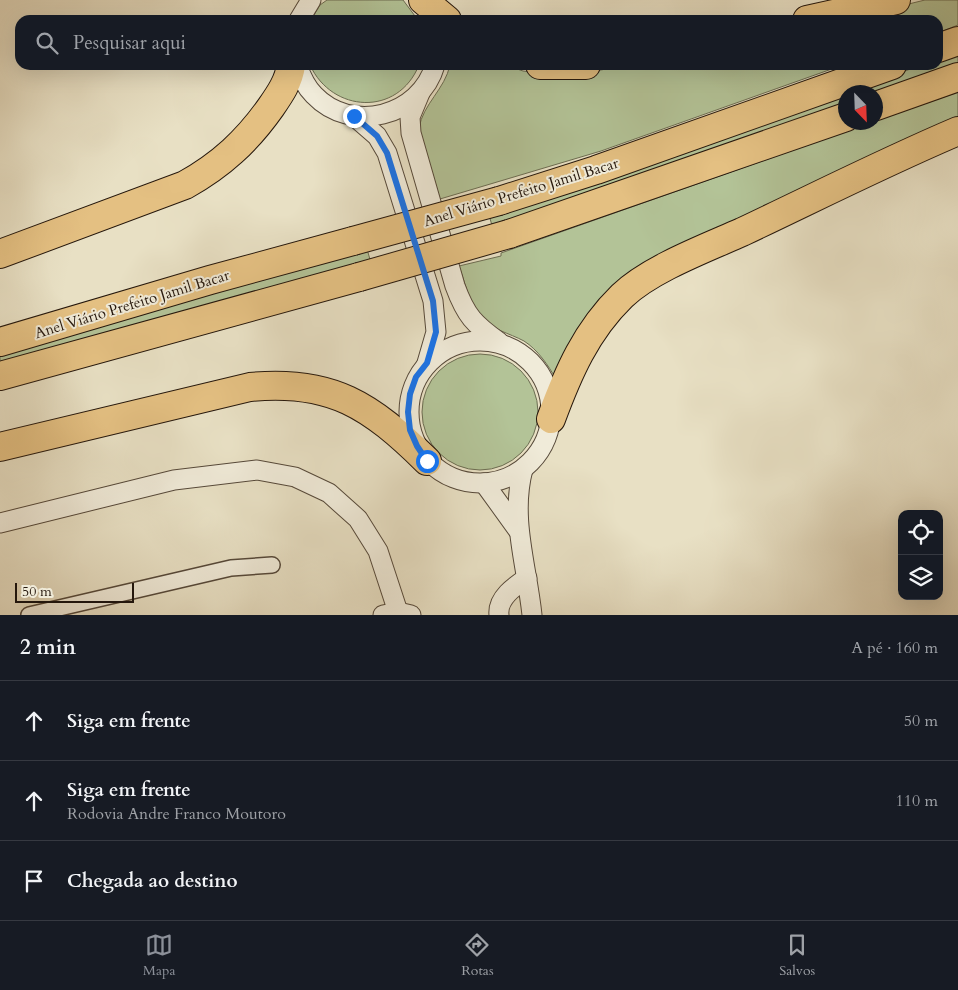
<!DOCTYPE html>
<html lang="pt">
<meta charset="utf-8">
<style>
body{margin:0;font-family:Cardo,serif;background:#242831;color:#f1f3f6}
.controls{position:absolute;right:15px;bottom:15px;display:grid;overflow:hidden;border-radius:10px;box-shadow:0 5px 20px #0002}
.controls button{width:45px;height:45px;display:grid;place-items:center;padding:0;border:0;border-bottom:1px solid #363941;background:#171b24;color:#f1f3f6;font:25px sans-serif}
.compass{position:absolute;left:838px;top:85px;width:45px;height:45px;border-radius:50%;background:#171b24;box-shadow:0 5px 20px #0002;rotate:157deg}
.scale{position:absolute;left:15px;bottom:12px;width:119px;box-sizing:border-box;padding-left:5px;border:2px solid #25170c;border-top:0;font-size:14px;line-height:18px;white-space:nowrap;color:#25170c;-webkit-text-stroke:4px #f0ebd9;paint-order:stroke}
.stop{position:absolute;width:15px;height:15px;margin:-11px;border:4px solid #1a73e8;border-radius:50%;background:#fff}
.stop.end{background:#1a73e8;border-color:#fff;box-shadow:0 1px 5px #0008}
.list{margin:0;padding:0;list-style:none}
h2{display:flex;justify-content:space-between;align-items:center;height:65px;margin:0;padding:0 20px;font-size:21px}
h2 small{font-size:16px;font-weight:400;color:#9ea1a6}
.list li{display:grid;grid-template-columns:32px 1fr auto;gap:15px;align-items:center;box-sizing:border-box;height:80px;padding:0 20px;border-top:1px solid #363941}
.list b{display:block;font-size:19px;white-space:nowrap}
.list p{margin:0;font-size:16px;white-space:nowrap;color:#9ea1a6}
.list em{font-size:16px;font-style:normal;color:#9ea1a6}
.icon{flex:none;width:28px;height:28px;fill:none;stroke:currentColor;stroke-width:2;stroke-linecap:round;stroke-linejoin:round}
.map{position:relative;flex:none;width:958px;height:615px;overflow:hidden}
.search{position:absolute;background:#171b24;box-shadow:0 5px 20px #0002;left:15px;right:15px;top:15px;height:55px;display:flex;align-items:center;gap:12px;box-sizing:border-box;padding:0 18px;border-radius:15px;color:#9ea1a6;font-size:19px}
.sheet{height:305px;background:#171b24}
nav{display:flex;justify-content:space-around;align-items:center;box-sizing:border-box;height:70px;border-top:1px solid #363941;background:#171b24;font-size:14px;color:#9ea1a6}
nav a{display:grid;justify-items:center;gap:2px}
nav .on{color:#8c9099}
.map>svg:first-child{display:block}
</style>
<div class="map">
<svg width="958" height="615" viewBox="0 0 958 615">
<rect width="100%" height="100%" fill="#e8e0c4"/>
<filter id="stains"><feTurbulence type="fractalNoise" baseFrequency=".004" numOctaves="4"/><feColorMatrix values="0 0 0 0 .2 0 0 0 0 .09 0 0 0 0 .02 0 0 0 .5 -.17"/></filter>
<radialGradient id="worn" r=".72"><stop offset=".6" stop-color="#630" stop-opacity="0"/><stop offset="1" stop-color="#630" stop-opacity=".3"/></radialGradient>
<g fill="#b3c397" stroke="#6c6d52">
<path d="M 327,0 L 403,0 L 418,20 L 311,20 L 320,5 Z"/>
<path d="M 925,0 L 958,0 L 958,25 L 938,33 L 938,20 L 843,20 Z"/>
<path d="M 958,52 L 958,68 L 876,92 L 846,92 L 845,107 L 493,229 L 489,215 L 922,65 L 938,65 L 938,59 Z"/>
<path d="M 310,65 L 419,65 C 398,117 332,113 310,65 Z"/>
<path d="M 450,65 L 506,65 L 523,71 L 548,74 L 595,71 L 629,65 L 843,65 L 601,151 L 440,199 L 419,128 C 423,104 445,89 450,65 Z"/>
<path d="M 958,92 L 958,123 L 685,251 L 556,379 C 548,365 538,350 524,341 C 509,333 492,330 480,316 C 469,303 465,282 459,266 L 501,256 L 501,253 Z"/>
<path d="M 367,249 L 371,263 L 0,366 L 0,349 Z"/>
<circle cx="480" cy="412" r="58"/>
</g>
<g fill="none" stroke-linecap="round" stroke-linejoin="round">
<g stroke="#56493a" stroke-width="18">
<path id="minor" d="M 29,615 L 231,568 L 272,565"/>
</g>
<g stroke="#56493a" stroke-width="21">
<g id="tertiary">
<path d="M 299,20 L 311,0"/>
<path d="M 297,65 C 301,76 305,86 314,95 C 351,134 420,117 435,65"/>
<path d="M 420,93 L 410,117 L 411,133 L 455,286 C 466,316 474,324 499,342"/>
<path d="M 354,116 L 377,136 L 387,153 L 433,301 L 436,332 L 427,363"/>
<circle cx="480" cy="412" r="71"/>
<path d="M 523,469 C 510,518 527,566 532,615"/>
<path d="M 484,483 L 518,530"/>
<path d="M 0,523 L 174,480 L 257,470 L 295,477 L 329,493 L 358,519 L 378,551 L 398,612"/>
<path d="M 383,615 L 398,612 L 411,615"/>
<path d="M 499,615 C 497,598 515,586 527,578"/>
</g>
</g>
<g stroke="#25170c" stroke-width="30">
<g id="motorway">
<path d="M 423,0 L 447,20"/>
<path d="M 807,20 L 896,0"/>
<path d="M 938,48 L 958,41"/>
<path d="M 540,65 L 586,65"/>
<path d="M 876,106 L 958,77"/>
<path d="M 499,201 L 596,170 L 892,65"/>
<path d="M 509,234 L 846,117"/>
<path d="M 0,254 L 185,185 C 221,165 247,141 271,107 C 280,94 289,81 291,65"/>
<path d="M 0,342 L 210,280 L 353,241"/>
<path d="M 0,376 L 359,277"/>
<path d="M 551,419 C 568,373 586,331 622,296 C 650,269 706,248 742,232 C 814,198 885,162 958,131"/>
<path d="M 0,447 L 250,387 C 332,379 371,406 427,461"/>
</g>
</g>
<use href="#minor" stroke="#f0ebd9" stroke-width="15"/>
<use href="#tertiary" stroke="#f0ebd9" stroke-width="19"/>
<use href="#motorway" stroke="#e4c082" stroke-width="28"/>
<g stroke="#25170c" stroke-width="30" stroke-linecap="butt">
<g id="motorway-bridge">
<path d="M 353,241 L 499,201"/>
<path d="M 359,277 L 509,234"/>
</g>
</g>
<use href="#motorway-bridge" stroke="#e4c082" stroke-width="28"/>
</g>
<g fill="none" stroke-linecap="round" stroke-linejoin="round">
<path stroke="#1a73e8" stroke-width="6" d="M 354,116 L 377,136 L 387,153 L 433,301 L 436,332 L 427,363 L 416,377 L 410,394 L 408,412 L 410,430 L 417,446 L 427,461"/>
</g>
<g text-anchor="middle" stroke-width="4" stroke-linejoin="round" paint-order="stroke">
<g font-size="15" fill="#25170c" stroke="#f0ebd9">
<text transform="translate(521 192) rotate(-17)" y="5">Anel Viário Prefeito Jamil Bacar</text>
<text transform="translate(132 304) rotate(-17)" y="5">Anel Viário Prefeito Jamil Bacar</text>
</g>
</g>
<rect width="100%" height="100%" filter="url(#stains)"/>
<rect width="100%" height="100%" fill="url(#worn)"/>
</svg>
<div class="controls">
<button><svg class="icon" aria-label="locate" viewBox="0 0 24 24"><circle cx="12" cy="12" r="6"/><path d="M12 2v4M12 18v4M2 12h4M18 12h4"/></svg></button>
<button><svg class="icon" aria-label="layers" viewBox="0 0 24 24"><path d="M12 4l9 5-9 5-9-5zM3 14l9 5 9-5"/></svg></button>
</div>
<svg class="compass" viewBox="-18 -18 36 36"><path d="M0-13l5 13h-10z" fill="#e53935"/><path d="M0 13l5-13h-10z" fill="#9ea1a6"/></svg>
<div class="scale">50 m</div>
<div class="stop" style="left:427px;top:461px"></div>
<div class="stop end" style="left:354px;top:116px"></div>
<div class="search"><svg class="icon" aria-label="search" viewBox="0 0 24 24"><circle cx="10" cy="10" r="6"/><path d="M15 15l6 6"/></svg>Pesquisar aqui</div>
</div>
<section class="sheet">
<h2>2 min<small>A pé · 160 m</small></h2>
<ul class="list">
<li><svg class="icon" aria-label="ahead" viewBox="0 0 24 24"><path d="M12 20V5M6 11l6-6 6 6"/></svg><div><b>Siga em frente</b></div><em>50 m</em></li>
<li><svg class="icon" aria-label="ahead" viewBox="0 0 24 24"><path d="M12 20V5M6 11l6-6 6 6"/></svg><div><b>Siga em frente</b><p>Rodovia Andre Franco Moutoro</p></div><em>110 m</em></li>
<li><svg class="icon" aria-label="arrive" viewBox="0 0 24 24"><path d="M6 21V4h12l-3 4 3 4H6"/></svg><div><b>Chegada ao destino</b></div></li>
</ul>
</section>
<nav>
<a class="on"><svg class="icon" aria-label="map" viewBox="0 0 24 24"><path d="M3 6l6-2 6 2 6-2v14l-6 2-6-2-6 2zM9 4v14M15 6v14"/></svg>Mapa</a>
<a><svg class="icon" aria-label="directions" viewBox="0 0 24 24"><path d="M12 3l9 9-9 9-9-9zM9 14v-3h6M13 9l2 2-2 2"/></svg>Rotas</a>
<a><svg class="icon" aria-label="saved" viewBox="0 0 24 24"><path d="M7 4h10v16l-5-4-5 4z"/></svg>Salvos</a>
</nav>
